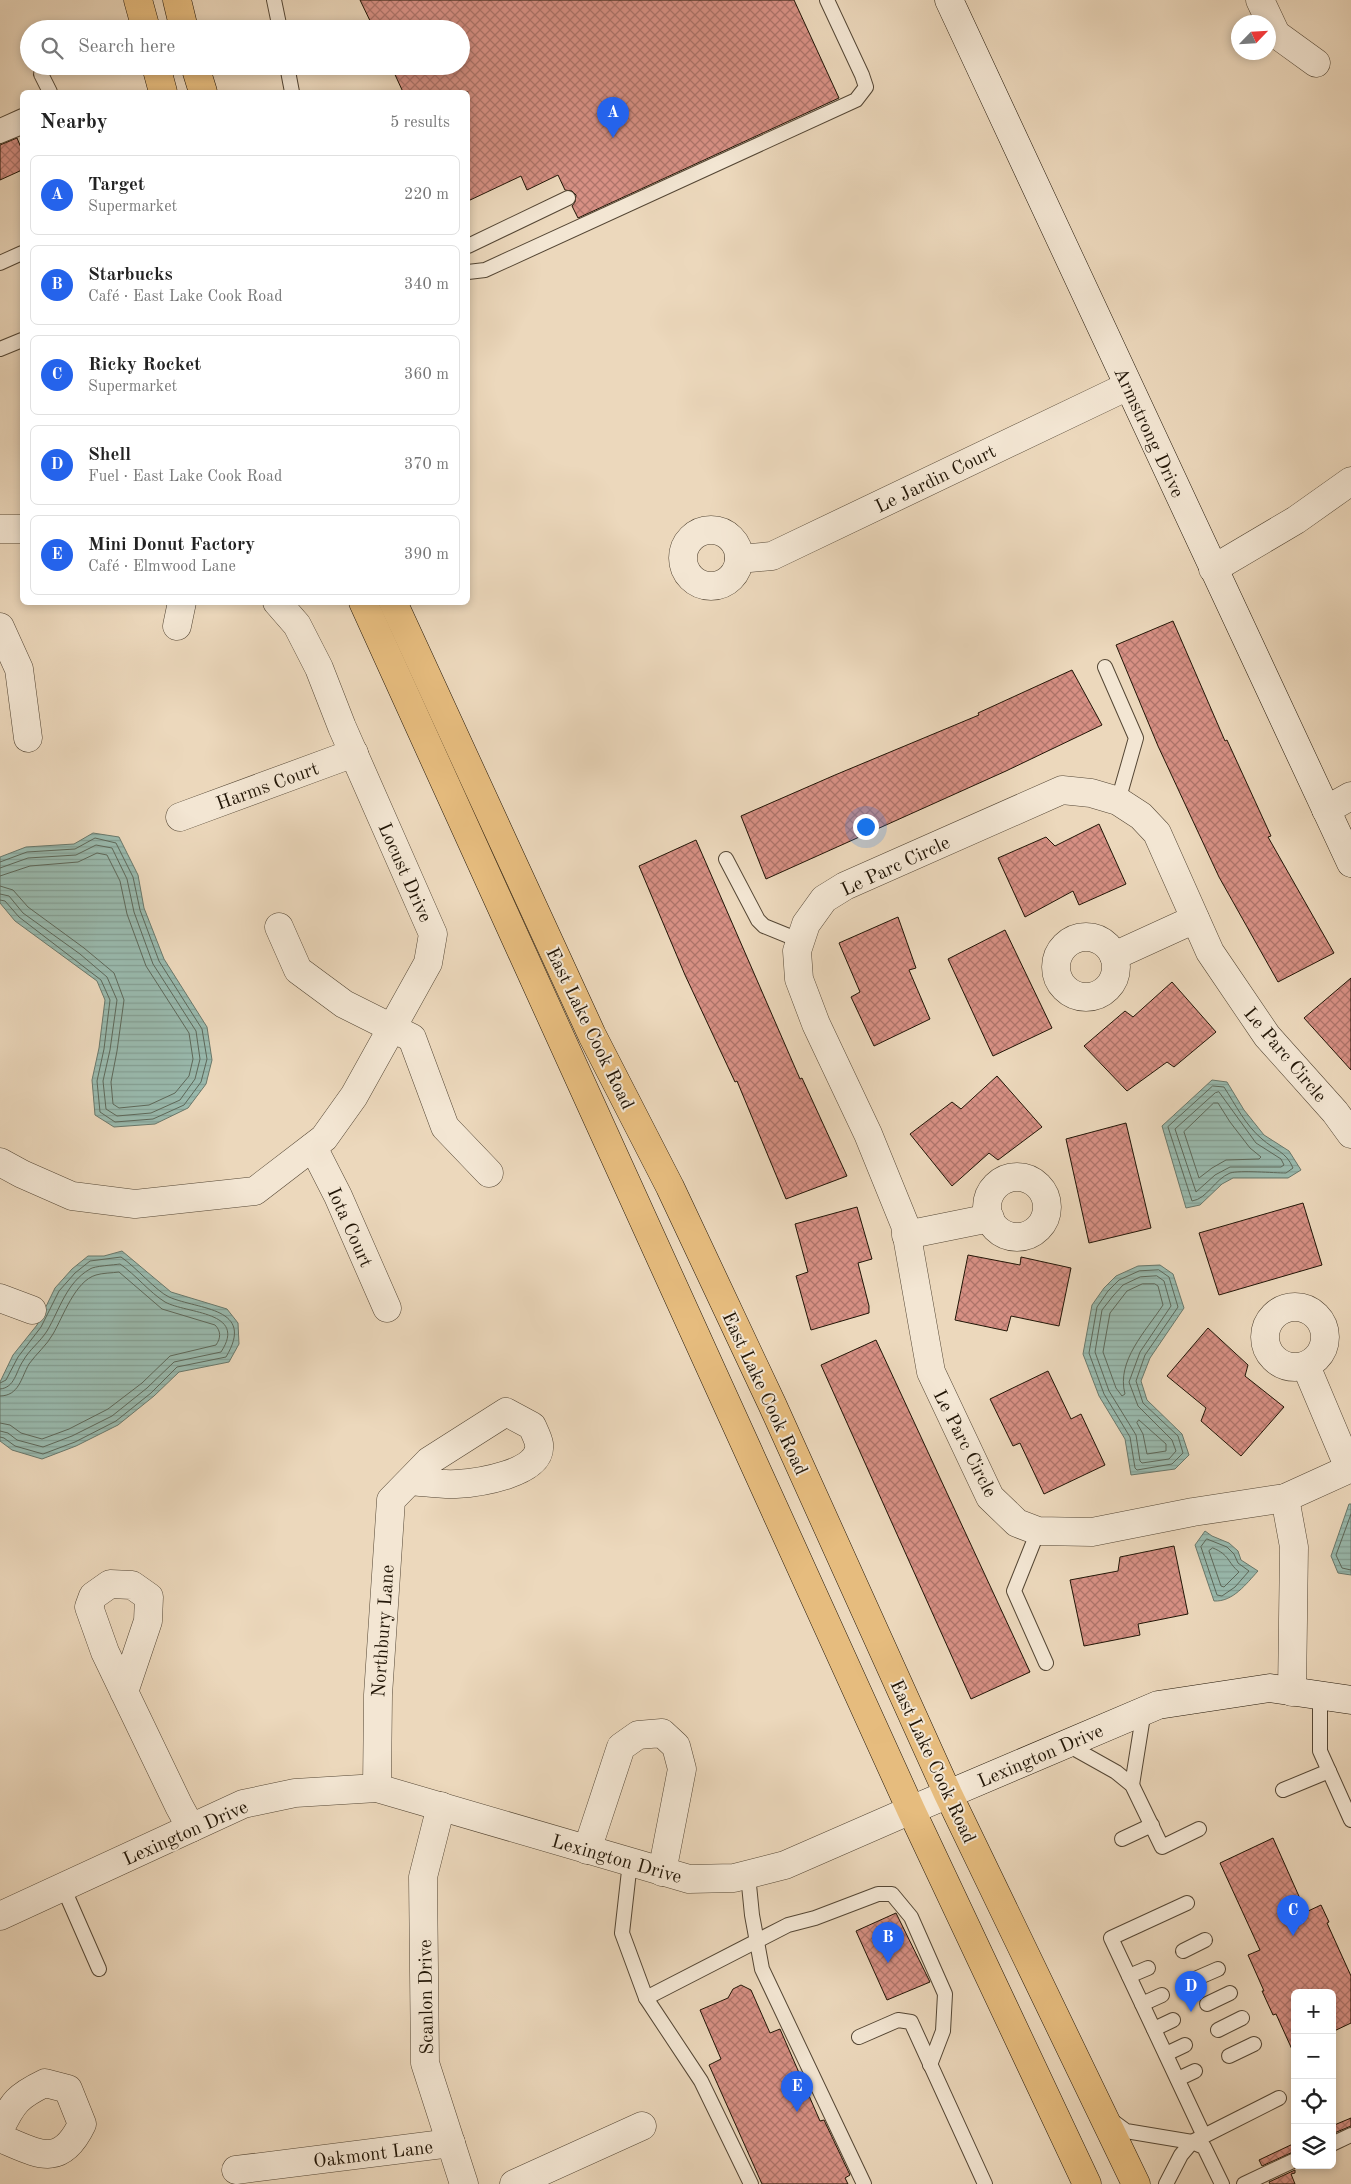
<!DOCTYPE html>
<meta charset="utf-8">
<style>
body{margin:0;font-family:"Old Standard TT",serif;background:#f2f2f2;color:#222}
.controls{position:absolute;right:15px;bottom:15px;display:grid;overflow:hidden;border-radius:8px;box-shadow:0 2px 8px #0003}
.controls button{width:45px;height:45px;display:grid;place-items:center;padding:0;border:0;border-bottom:1px solid #e0e0e0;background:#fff;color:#222;font:25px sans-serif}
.compass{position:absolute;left:1231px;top:15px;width:45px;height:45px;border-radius:50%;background:#fff;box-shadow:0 2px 8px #0003;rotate:65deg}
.you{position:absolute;left:865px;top:826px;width:18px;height:18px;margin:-12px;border:4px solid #fff;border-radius:50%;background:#1a73e8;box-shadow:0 0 0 8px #1a73e833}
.badge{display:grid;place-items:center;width:32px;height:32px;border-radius:50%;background:#2563eb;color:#fff;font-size:16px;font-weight:700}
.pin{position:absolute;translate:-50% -41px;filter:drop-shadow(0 1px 2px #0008)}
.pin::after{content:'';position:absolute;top:26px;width:18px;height:15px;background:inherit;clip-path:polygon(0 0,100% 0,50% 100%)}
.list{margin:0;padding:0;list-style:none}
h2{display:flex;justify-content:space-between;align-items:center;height:65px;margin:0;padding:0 20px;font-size:21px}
h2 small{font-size:16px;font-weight:400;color:#767676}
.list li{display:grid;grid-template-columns:32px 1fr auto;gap:15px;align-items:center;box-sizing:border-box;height:80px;margin:0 10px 10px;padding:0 10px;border:1px solid #e0e0e0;border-radius:8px}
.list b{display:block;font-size:19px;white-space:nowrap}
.list p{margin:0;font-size:16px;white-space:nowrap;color:#767676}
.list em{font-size:16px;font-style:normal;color:#767676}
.icon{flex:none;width:28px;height:28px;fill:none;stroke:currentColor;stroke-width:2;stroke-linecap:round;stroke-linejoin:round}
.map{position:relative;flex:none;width:1351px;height:2184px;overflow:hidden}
.search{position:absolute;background:#fff;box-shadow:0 2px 8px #0003;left:20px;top:20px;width:450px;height:55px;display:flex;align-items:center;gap:12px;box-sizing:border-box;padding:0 18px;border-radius:28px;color:#767676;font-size:19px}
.panel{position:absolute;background:#fff;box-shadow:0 2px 8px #0003;left:20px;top:90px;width:450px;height:515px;border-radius:8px}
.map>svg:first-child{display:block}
</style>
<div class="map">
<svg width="1351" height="2184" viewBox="0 0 1351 2184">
<defs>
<pattern id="water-rules" width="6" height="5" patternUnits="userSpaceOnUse" patternTransform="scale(1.25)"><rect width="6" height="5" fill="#99baae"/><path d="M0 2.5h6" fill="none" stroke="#849f94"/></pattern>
<pattern id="building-cross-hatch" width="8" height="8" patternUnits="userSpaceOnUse" patternTransform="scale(1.25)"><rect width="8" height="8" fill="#d79084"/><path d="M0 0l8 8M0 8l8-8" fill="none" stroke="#ae746a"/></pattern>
</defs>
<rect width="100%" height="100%" fill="#ecd8bc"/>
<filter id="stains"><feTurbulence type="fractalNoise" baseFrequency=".004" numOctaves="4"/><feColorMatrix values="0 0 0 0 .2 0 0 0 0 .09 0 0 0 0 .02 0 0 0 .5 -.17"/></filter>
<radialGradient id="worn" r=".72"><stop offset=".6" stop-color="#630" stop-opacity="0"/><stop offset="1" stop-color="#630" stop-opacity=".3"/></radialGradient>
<g fill="url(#water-rules)" stroke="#69786b">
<path d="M 93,833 L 119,837 L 138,875 L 144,908 L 164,959 L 207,1027 L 212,1060 L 206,1084 L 188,1108 L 155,1124 L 114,1127 L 95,1115 L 92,1080 L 99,1048 L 105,1000 L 97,981 L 15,921 L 0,903 L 0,857 L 26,847 L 74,844 Z"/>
<path d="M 1212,1080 L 1227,1082 L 1244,1110 L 1264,1135 L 1289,1151 L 1301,1170 L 1288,1178 L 1233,1178 L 1222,1184 L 1200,1205 L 1186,1208 L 1162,1126 Z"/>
<path d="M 122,1251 L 171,1292 L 227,1309 L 238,1323 L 239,1344 L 229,1362 L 179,1372 L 154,1396 L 118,1425 L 76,1446 L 42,1459 L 12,1450 L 0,1441 L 0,1382 L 13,1355 L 37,1325 L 55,1288 L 72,1269 L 88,1256 L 104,1256 Z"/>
<path d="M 1160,1265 L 1173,1274 L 1184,1308 L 1150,1358 L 1141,1381 L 1147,1400 L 1182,1434 L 1189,1455 L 1175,1469 L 1131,1475 L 1125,1439 L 1099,1396 L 1083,1354 L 1092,1305 L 1104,1288 L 1116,1276 L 1138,1266 Z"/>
<path d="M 1349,1504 L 1351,1504 L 1351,1575 L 1338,1573 L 1331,1556 Z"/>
<path d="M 1205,1531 L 1212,1536 L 1229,1543 L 1238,1551 L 1241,1560 L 1258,1571 C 1246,1584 1233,1602 1214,1601 L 1195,1545 Z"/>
</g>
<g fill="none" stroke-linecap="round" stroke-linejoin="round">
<g stroke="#5d685a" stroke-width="1">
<path d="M 0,862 L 27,852 L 75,849 L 95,838 L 116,843 L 133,877 L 140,910 L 159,961 L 202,1029 L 207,1059 L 201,1082 L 184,1105 L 153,1119 L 115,1122 L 100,1112 L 97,1081 L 104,1049 L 110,1000 L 101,980 L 19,917 L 5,901 L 0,900"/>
<path d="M 0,868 L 28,858 L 76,855 L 96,845 L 112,848 L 127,879 L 134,912 L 153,964 L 196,1031 L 200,1059 L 195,1079 L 180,1100 L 151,1113 L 117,1116 L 106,1109 L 103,1081 L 110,1050 L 117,1000 L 107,977 L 80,954 L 23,913 L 9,896 L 0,894"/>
<path d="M 0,876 L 30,866 L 78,862 L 97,853 L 107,855 L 120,881 L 127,914 L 146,966 L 189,1033 L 193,1059 L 189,1076 L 175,1093 L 149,1105 L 119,1108 L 113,1104 L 111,1082 L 117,1051 L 124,1000 L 114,973 L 84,948 L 28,907 L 13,890 L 0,886"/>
<path d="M 1213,1086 L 1224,1087 C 1235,1104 1246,1126 1262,1139 C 1274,1150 1286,1151 1293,1168 L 1286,1173 C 1274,1173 1240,1170 1230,1173 C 1215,1179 1207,1199 1192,1201 L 1168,1127 Z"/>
<path d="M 1219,1092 L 1256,1143 L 1281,1159 L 1284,1165 L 1281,1167 L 1230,1167 L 1215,1175 L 1196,1192 L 1175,1129 L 1215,1093 Z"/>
<path d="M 1214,1103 L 1218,1103 L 1230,1122 L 1250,1148 L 1261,1157 L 1259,1159 L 1226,1160 L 1212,1168 L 1199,1178 L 1184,1132 Z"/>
<path d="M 1159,1270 L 1169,1277 L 1178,1307 L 1145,1355 L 1136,1381 L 1143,1403 L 1178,1436 L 1183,1453 L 1172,1464 L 1137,1470 L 1135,1468 L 1130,1437 L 1104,1394 L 1089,1353 L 1097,1307 L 1108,1291 L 1119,1280 L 1139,1271 Z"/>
<path d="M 1157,1276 L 1164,1281 L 1171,1306 L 1140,1352 L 1129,1382 L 1138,1406 L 1172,1440 L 1176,1451 L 1169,1459 L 1142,1463 L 1140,1461 L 1136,1435 L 1109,1391 L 1095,1352 L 1102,1310 L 1113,1296 L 1123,1285 L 1140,1277 Z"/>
<path d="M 1155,1284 L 1158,1286 L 1163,1305 C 1146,1331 1116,1361 1125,1394 L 1122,1396 L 1116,1388 L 1103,1352 L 1110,1313 L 1127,1291 L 1142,1284 Z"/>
<path d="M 0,1383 L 6,1380 L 18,1357 L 41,1327 L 59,1291 L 75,1273 L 90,1261 L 121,1257 C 136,1267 156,1291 169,1297 C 199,1310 256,1307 226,1357 L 177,1367 L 151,1393 L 116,1421 L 75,1442 L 43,1454 L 15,1446 L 4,1438 L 0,1437"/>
<path d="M 0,1389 C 15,1388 16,1371 23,1361 C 29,1350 40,1342 47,1331 C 60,1309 66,1283 90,1269 C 94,1266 114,1265 120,1264 C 136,1275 149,1292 165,1302 C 187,1314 248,1311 221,1352 L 174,1362 L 147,1388 L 112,1416 L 72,1436 L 43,1447 L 17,1440 L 8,1433 L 0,1431"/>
<path d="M 0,1396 C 19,1396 21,1378 29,1364 C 36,1354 47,1345 53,1334 C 63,1317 75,1281 96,1275 C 102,1273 112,1273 119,1272 L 162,1309 L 215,1325 C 221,1331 221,1338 216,1345 L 170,1356 L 142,1383 L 108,1409 L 69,1429 L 42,1439 L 21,1433 L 10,1425 L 0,1423"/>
<path d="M 1139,1420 L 1166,1444 L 1166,1451 L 1147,1454 L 1143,1434 L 1137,1423 Z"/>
<path d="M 1351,1514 L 1336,1555 L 1342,1568 L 1351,1570"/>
<path d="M 1207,1539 L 1227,1547 L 1234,1554 L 1238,1563 L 1249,1571 L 1235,1587 L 1222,1596 L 1217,1595 L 1201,1547 Z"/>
<path d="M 1213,1548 C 1230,1555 1227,1562 1239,1572 L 1224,1587 L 1221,1586 L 1209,1551 Z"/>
</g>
</g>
<g fill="url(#building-cross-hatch)" stroke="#211506">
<path d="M 360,0 L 794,0 L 839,98 L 578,218 L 572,206 L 575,202 L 576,195 L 572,191 L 565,190 L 558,175 L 527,190 L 521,176 L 468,201 L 468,92 L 403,92 L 391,66 L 461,66 L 461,29 L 374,29 Z"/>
<path d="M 17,138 L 22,150 L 22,170 L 0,180 L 0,145 Z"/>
<path d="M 1173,621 L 1225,741 L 1227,740 L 1271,836 L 1268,837 L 1334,953 L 1278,982 L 1219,877 L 1158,746 L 1116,645 Z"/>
<path d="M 1072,670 L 1102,725 L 1006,771 L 766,879 L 741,816 L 835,775 L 979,715 L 978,713 Z"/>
<path d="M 1099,824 L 1126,884 L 1079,905 L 1073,891 L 1025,917 L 998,858 L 1046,837 L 1055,846 Z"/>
<path d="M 696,840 L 800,1079 L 802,1078 L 847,1176 L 786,1199 L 737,1081 L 735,1082 L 685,975 L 639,866 Z"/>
<path d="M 898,917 L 916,968 L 909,970 L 930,1019 L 874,1046 L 851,997 L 860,992 L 839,943 Z"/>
<path d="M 1005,930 L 1052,1028 L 993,1056 L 948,959 Z"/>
<path d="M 1351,978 L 1351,1070 L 1304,1018 Z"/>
<path d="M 1172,982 L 1216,1032 L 1174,1067 L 1167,1062 L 1127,1091 L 1084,1046 L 1125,1011 L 1133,1017 Z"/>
<path d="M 997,1076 L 1042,1127 L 998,1160 L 989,1153 L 952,1186 L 910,1134 L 952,1102 L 961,1109 Z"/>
<path d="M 1126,1123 L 1151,1228 L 1089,1243 L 1066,1139 Z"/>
<path d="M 1303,1203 L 1322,1265 L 1219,1295 L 1199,1233 Z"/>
<path d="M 857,1207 L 872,1259 L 858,1263 L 869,1306 L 869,1313 L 811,1330 L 796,1276 L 808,1272 L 795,1224 Z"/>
<path d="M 968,1255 L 1020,1265 L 1021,1257 L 1071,1268 L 1059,1326 L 1011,1316 L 1007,1331 L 955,1320 Z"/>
<path d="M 1208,1328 L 1248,1365 L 1245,1376 L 1284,1407 L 1241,1456 L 1201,1421 L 1206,1408 L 1167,1376 Z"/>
<path d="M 876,1340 L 1030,1672 L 971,1699 L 821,1365 Z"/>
<path d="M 1048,1371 L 1071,1419 L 1081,1414 L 1105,1465 L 1044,1494 L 1020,1443 L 1013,1446 L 990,1399 Z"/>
<path d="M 1174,1546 L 1188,1614 L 1138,1624 L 1140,1635 L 1084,1646 L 1070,1580 L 1118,1571 L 1120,1557 Z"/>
<path d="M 1273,1838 L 1306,1912 L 1321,1905 L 1329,1922 L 1327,1923 L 1351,1976 L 1351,2023 L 1332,2032 L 1332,1993 L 1295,1993 L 1295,2056 L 1276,2014 L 1273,2015 L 1262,1991 L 1264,1991 L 1248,1955 L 1260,1950 L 1220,1863 Z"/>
<path d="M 896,1913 L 930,1982 L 887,2000 L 856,1931 Z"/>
<path d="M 741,1985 L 751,1990 L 770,2033 L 780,2029 L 820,2121 L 824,2120 L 850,2175 L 845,2178 L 848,2184 L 762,2184 L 709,2065 L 721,2059 L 700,2010 L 728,1998 L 733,1989 Z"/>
<path d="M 1351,2118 L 1351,2126 L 1332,2134 L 1332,2126 Z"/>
<path d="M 1295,2143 L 1295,2151 L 1262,2166 L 1259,2160 Z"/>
<path d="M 1295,2170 L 1295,2173 L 1291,2174 L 1295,2184 L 1270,2184 L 1269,2182 Z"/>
</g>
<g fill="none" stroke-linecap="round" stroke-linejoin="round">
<g stroke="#544634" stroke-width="16">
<g id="lane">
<path d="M 274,0 L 280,29"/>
<path d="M 287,66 L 292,92"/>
<path d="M 41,74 L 50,92"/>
<path d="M 0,126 L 22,116"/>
<path d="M 0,136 L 22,127"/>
<path d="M 468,246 L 568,198"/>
<path d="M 0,263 L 22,253"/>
<path d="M 468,272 L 485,270 L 856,100 L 866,87 L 862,75 L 827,0"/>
<path d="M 0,349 L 22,340"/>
<path d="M 1105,667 L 1136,738 L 1118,801"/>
<path d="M 726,859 L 758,920 L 764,926 L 801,941"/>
<path d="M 1038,1531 L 1014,1591 L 1046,1663"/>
<path d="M 1320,1696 L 1320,1751 L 1351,1820"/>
<path d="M 1066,1744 L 1116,1772 L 1132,1785 L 1162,1847 L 1199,1829"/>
<path d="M 1132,1785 L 1144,1710"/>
<path d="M 1283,1790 L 1329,1771"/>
<path d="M 1122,1839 L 1152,1825"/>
<path d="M 630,1862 L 622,1933 L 646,1998 L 701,2081 L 751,2184"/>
<path d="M 748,1875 L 752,1915 L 762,1969 L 864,2184"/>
<path d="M 63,1887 L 99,1969"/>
<path d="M 1187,1903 L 1111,1938 L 1204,2136"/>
<path d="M 1183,1951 L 1205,1940"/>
<path d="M 1129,1976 L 1148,1968"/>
<path d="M 1195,1979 L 1218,1969"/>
<path d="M 646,1998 L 788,1925 L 815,1918 L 878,1894 L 892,1894 L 911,1917 L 945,1994 L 943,2031 L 930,2065"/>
<path d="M 1142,2004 L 1162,1995"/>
<path d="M 1207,2004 L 1230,1993"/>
<path d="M 1154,2029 L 1173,2020"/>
<path d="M 1218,2030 L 1242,2018"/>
<path d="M 859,2037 L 898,2020 L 911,2022 L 985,2184"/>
<path d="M 1166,2054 L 1185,2045"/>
<path d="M 1229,2056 L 1254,2044"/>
<path d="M 1178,2079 L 1195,2071"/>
<path d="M 1111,2120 L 1126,2131 L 1192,2142 L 1204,2147 L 1222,2184"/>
<path d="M 1332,2144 L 1351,2135"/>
<path d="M 1166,2184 L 1181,2155 L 1192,2142 L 1279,2098"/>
<path d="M 1244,2184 L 1295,2160"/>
</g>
</g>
<g stroke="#544634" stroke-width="29">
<g id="street">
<path d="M 1260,0 L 1276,34 L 1316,63"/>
<path d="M 0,529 L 22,529"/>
<circle cx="711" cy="558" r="28"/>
<path d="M 739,559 L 772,556 L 1128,386"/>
<path d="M 1213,569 L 1296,520 L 1351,481"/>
<path d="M 177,626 L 182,602"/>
<path d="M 0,627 L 19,669 L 28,738"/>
<path d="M 1326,810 L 1351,796"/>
<path d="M 180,817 L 354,753"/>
<path d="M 279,927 L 298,970 L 344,1004 L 412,1038 L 445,1127 L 489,1173"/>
<circle cx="1086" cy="967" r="30"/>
<path d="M 1114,956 L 1195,919"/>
<path d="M 1351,1134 L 1335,1112 L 1267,1036 L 1210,952 L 1157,833 L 1141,816 L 1118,801 L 1091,793 L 1062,790 L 845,886 L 824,899 L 806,924 L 797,951 L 799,979 L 816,1024 L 868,1134 L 905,1225 L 931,1372 L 990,1497 L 1017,1523 L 1038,1531 L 1092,1532 L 1193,1512 L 1285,1498 L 1351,1468"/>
<path d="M 313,1147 L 338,1196 L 387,1308"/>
<path d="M 0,1162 L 22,1174 L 72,1196 L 135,1204 L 255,1191 L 324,1138 L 354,1096 L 428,963 L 433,934 L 342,727 L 319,668 L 297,625 L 277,602"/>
<circle cx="1017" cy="1207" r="30"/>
<path d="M 906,1235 L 990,1218"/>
<path d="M 0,1298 L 32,1310"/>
<circle cx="1295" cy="1337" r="30"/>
<path d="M 1306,1366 L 1349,1468"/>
<path d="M 1285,1498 L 1294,1547 L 1292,1692"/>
<path d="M 124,1692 L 148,1621 L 149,1597 L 132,1585 L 110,1584 L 93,1596 L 89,1607 L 105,1652 L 179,1806 L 191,1828"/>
<path d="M 377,1788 L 378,1695 L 391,1500 L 429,1461 L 506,1412 L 532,1426 C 534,1431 538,1438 539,1444 C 543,1474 476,1483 456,1484 C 441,1485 425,1482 410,1481"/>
<path d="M 441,1806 L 423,1877 L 425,2063 L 464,2184"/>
<path d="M 587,1850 L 621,1747 L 638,1735 L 662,1733 L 676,1746 L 682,1769 L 662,1872"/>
<path d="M 0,1916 L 243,1804 L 295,1793 L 377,1788 L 689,1879 L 734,1878 L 785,1865 L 911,1810"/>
<path d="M 0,2129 C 13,2102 18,2096 45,2083 L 68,2089 L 82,2124 C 60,2170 37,2153 0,2138"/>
<path d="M 236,2170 L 451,2143"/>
<path d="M 514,2184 L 642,2126"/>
</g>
</g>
<g stroke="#211506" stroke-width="29">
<g id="secondary">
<path d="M 949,0 L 1351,863"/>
<path d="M 911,1810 L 1158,1705 L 1270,1688 L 1351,1700"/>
</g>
</g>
<g stroke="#211506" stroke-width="29">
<g id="primary">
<path d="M 138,0 L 146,29"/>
<path d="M 177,0 L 184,29"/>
<path d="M 156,66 L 163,92"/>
<path d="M 195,66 L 203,92"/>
<path d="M 363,602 L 911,1810 L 1087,2184"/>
<path d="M 393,602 L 592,1035 L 670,1187 L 772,1404 L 948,1794 L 1136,2184"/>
</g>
</g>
<use href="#lane" stroke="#f3e6d3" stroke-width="14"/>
<use href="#street" stroke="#f3e6d3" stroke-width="28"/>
<use href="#secondary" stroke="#f3e6d3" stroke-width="28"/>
<use href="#primary" stroke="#e6bc7e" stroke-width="28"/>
</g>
<g text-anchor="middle" stroke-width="4" stroke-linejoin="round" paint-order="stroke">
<g font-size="19" fill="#211506" stroke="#f3e6d3">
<text transform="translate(1150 432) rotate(65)" y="7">Armstrong Drive</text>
<text transform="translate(935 478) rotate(-26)" y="7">Le Jardin Court</text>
<text transform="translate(267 785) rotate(-20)" y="7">Harms Court</text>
<text transform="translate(895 865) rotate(-25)" y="7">Le Parc Circle</text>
<text transform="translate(406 872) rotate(66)" y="7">Locust Drive</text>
<text transform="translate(591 1028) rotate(64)" y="7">East Lake Cook Road</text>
<text transform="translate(1286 1054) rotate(50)" y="7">Le Parc Circle</text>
<text transform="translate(351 1227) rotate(66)" y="7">Iota Court</text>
<text transform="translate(766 1393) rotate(65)" y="7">East Lake Cook Road</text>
<text transform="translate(966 1443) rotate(63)" y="7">Le Parc Circle</text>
<text transform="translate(382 1631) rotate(-86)" y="7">Northbury Lane</text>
<text transform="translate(1040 1755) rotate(-23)" y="7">Lexington Drive</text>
<text transform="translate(934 1761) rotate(65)" y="7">East Lake Cook Road</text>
<text transform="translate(185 1832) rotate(-24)" y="7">Lexington Drive</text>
<text transform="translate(617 1858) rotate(16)" y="7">Lexington Drive</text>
<text transform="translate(425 1997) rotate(-91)" y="7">Scanlon Drive</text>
<text transform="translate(373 2153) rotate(-7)" y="7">Oakmont Lane</text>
</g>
</g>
<rect width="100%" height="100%" filter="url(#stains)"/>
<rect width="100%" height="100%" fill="url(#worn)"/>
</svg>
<div class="controls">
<button>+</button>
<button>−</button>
<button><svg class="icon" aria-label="locate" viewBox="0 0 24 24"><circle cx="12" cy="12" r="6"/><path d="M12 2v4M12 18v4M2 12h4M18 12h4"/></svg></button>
<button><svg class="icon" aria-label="layers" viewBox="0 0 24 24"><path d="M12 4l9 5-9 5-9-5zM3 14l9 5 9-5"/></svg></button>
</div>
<svg class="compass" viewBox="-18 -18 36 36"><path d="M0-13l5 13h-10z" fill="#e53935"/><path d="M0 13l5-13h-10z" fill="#767676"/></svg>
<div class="you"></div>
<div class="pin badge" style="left:613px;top:138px">A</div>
<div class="pin badge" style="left:888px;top:1963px">B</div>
<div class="pin badge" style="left:1293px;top:1936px">C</div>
<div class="pin badge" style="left:1191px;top:2012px">D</div>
<div class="pin badge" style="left:797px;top:2112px">E</div>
<div class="search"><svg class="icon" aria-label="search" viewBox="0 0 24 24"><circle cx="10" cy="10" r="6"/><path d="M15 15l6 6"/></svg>Search here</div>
<section class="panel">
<h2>Nearby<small>5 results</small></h2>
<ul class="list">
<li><span class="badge">A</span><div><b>Target</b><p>Supermarket</p></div><em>220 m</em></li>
<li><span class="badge">B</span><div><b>Starbucks</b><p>Café · East Lake Cook Road</p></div><em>340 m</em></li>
<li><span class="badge">C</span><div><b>Ricky Rocket</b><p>Supermarket</p></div><em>360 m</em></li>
<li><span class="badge">D</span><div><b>Shell</b><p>Fuel · East Lake Cook Road</p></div><em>370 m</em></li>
<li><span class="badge">E</span><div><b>Mini Donut Factory</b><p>Café · Elmwood Lane</p></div><em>390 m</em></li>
</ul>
</section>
</div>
